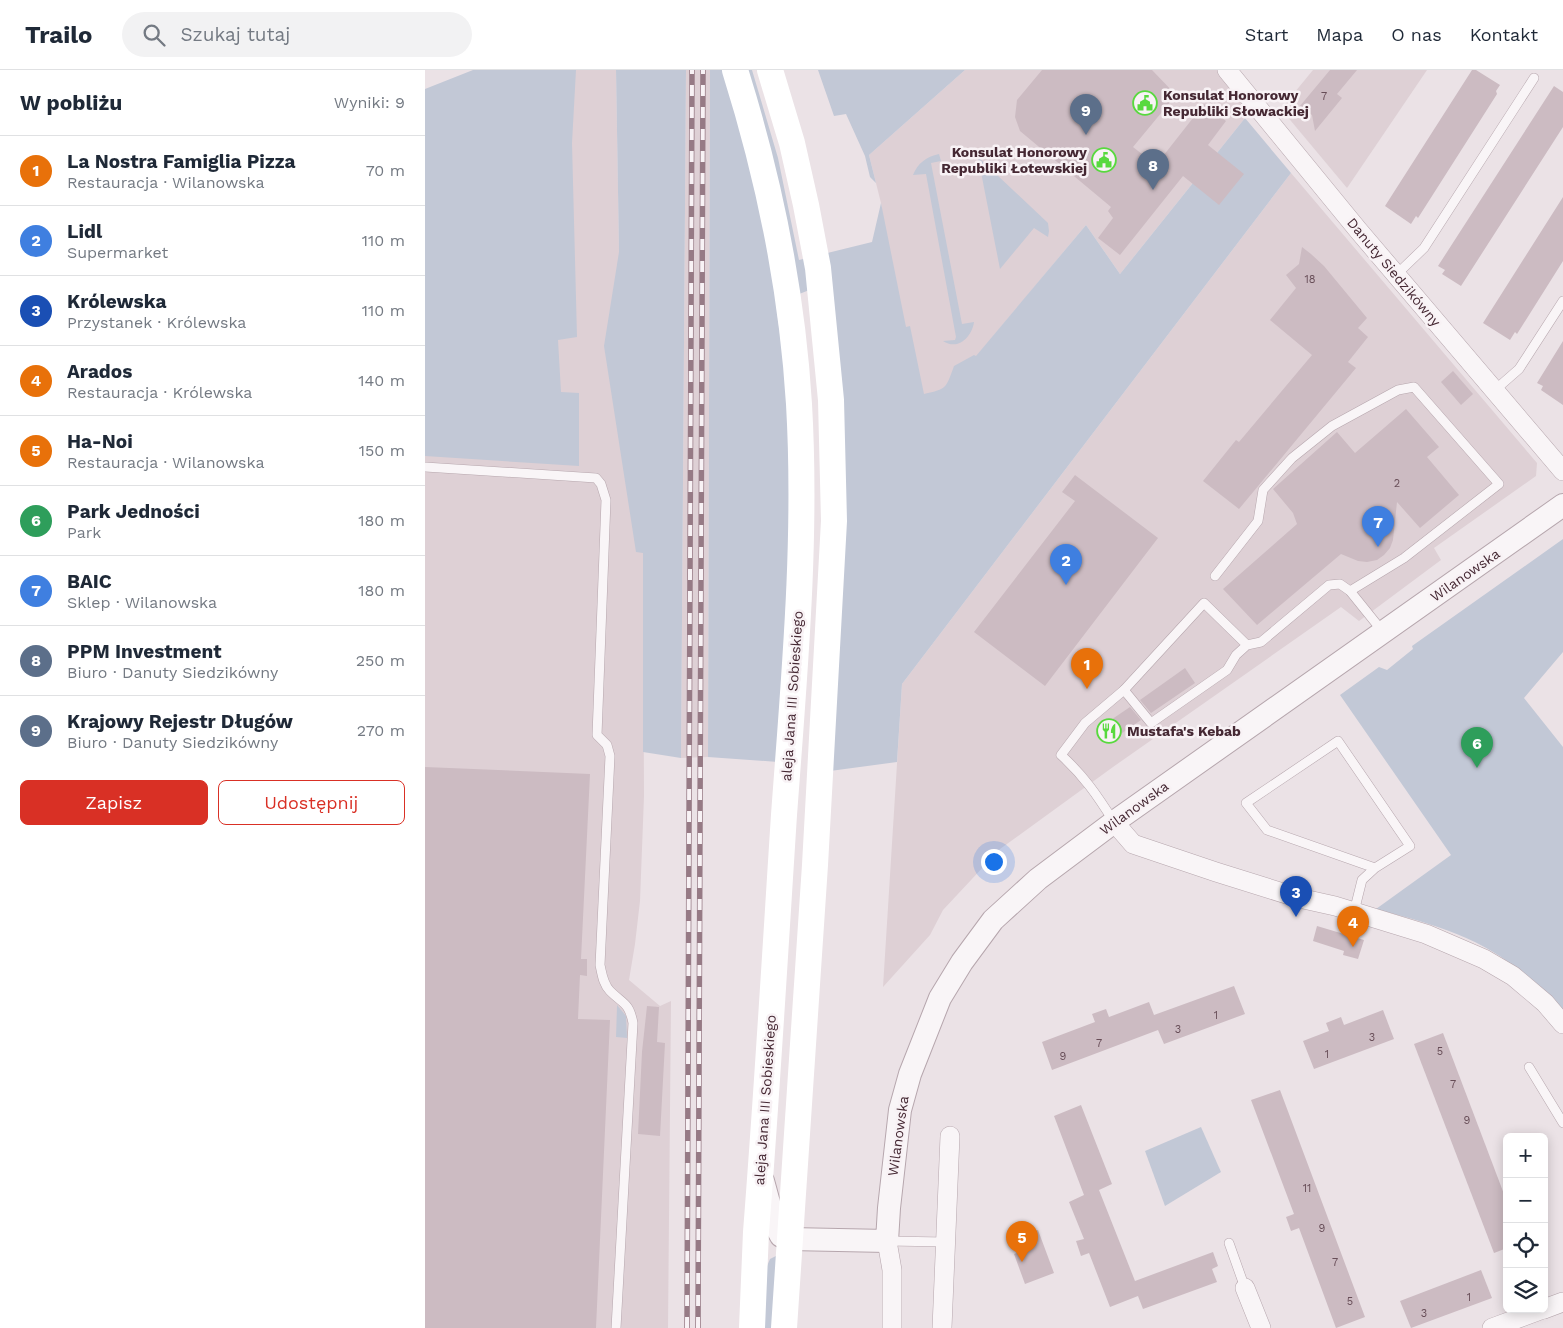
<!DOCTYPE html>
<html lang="pl">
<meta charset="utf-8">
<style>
body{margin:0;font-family:"Work Sans",sans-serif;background:#f2f2f3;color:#1f2937}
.controls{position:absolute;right:15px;bottom:15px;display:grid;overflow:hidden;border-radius:8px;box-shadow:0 2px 12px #0003}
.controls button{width:45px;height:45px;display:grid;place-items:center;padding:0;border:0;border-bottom:1px solid #e0e1e3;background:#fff;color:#1f2937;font:25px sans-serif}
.you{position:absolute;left:568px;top:791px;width:18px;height:18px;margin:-12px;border:4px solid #fff;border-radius:50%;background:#1a73e8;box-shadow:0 0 0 8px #1a73e833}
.badge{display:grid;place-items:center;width:32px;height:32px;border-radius:50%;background:#d93025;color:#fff;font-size:16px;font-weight:700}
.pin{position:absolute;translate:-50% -41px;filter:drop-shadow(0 1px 2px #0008)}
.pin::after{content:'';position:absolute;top:26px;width:18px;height:15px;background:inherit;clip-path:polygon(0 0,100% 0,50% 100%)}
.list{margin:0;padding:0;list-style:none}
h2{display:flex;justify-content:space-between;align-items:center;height:65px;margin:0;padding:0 20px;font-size:21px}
h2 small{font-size:16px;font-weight:400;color:#747a83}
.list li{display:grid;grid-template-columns:32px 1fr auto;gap:15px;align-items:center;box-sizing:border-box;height:70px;padding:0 20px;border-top:1px solid #e0e1e3}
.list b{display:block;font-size:19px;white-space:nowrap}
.list p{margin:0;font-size:16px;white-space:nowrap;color:#747a83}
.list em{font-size:16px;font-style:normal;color:#747a83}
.actions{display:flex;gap:10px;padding:15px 20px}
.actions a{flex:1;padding:11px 0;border:1px solid #d93025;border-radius:8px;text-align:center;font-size:18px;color:#d93025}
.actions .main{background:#d93025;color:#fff}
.icon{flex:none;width:28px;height:28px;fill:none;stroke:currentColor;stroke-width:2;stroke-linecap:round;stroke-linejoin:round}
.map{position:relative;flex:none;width:1138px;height:1258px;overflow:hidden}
header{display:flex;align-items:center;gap:30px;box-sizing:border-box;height:70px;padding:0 25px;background:#fff;border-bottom:1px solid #e0e1e3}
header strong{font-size:24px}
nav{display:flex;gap:28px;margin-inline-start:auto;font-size:18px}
.search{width:350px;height:45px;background:#f2f2f3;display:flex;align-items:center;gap:12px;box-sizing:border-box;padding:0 18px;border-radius:28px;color:#747a83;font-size:19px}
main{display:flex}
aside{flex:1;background:#fff}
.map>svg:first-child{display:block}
</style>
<header>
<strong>Trailo</strong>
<div class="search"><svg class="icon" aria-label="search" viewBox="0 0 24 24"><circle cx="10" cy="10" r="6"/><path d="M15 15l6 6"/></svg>Szukaj tutaj</div>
<nav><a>Start</a><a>Mapa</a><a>O nas</a><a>Kontakt</a></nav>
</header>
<main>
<aside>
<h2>W pobliżu<small>Wyniki: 9</small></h2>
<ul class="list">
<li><span class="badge" style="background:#e8710a">1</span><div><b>La Nostra Famiglia Pizza</b><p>Restauracja · Wilanowska</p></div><em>70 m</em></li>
<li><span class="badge" style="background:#3f7fe0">2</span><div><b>Lidl</b><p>Supermarket</p></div><em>110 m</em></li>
<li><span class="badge" style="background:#1a4fb4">3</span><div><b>Królewska</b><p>Przystanek · Królewska</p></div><em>110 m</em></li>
<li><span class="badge" style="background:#e8710a">4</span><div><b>Arados</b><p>Restauracja · Królewska</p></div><em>140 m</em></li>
<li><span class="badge" style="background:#e8710a">5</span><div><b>Ha-Noi</b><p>Restauracja · Wilanowska</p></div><em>150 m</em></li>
<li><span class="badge" style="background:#2e9e5b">6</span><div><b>Park Jedności</b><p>Park</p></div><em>180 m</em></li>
<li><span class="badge" style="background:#3f7fe0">7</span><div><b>BAIC</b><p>Sklep · Wilanowska</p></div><em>180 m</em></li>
<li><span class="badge" style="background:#5c6f8a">8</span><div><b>PPM Investment</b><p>Biuro · Danuty Siedzikówny</p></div><em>250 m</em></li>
<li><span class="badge" style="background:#5c6f8a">9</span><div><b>Krajowy Rejestr Długów</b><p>Biuro · Danuty Siedzikówny</p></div><em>270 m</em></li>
</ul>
<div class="actions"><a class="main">Zapisz</a><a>Udostępnij</a></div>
</aside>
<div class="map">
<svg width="1138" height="1258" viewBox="0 0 1138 1258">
<rect width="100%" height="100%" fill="#ebe2e6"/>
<g fill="#ded0d5">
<path d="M 94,0 L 191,0 L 194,181 L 218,483 L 219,726 L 215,831 L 210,874 L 204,910 L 235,936 L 246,931 L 243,1258 L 0,1258 L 0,40 Z"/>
<path d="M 261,0 L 285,0 L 283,687 L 256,688 Z"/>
<path d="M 540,0 L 793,0 L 826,43 L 820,48 L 695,204 L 661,155 L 486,365 L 456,133 L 444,85 Z"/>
<path d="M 888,0 L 1002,0 L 922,118 L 856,39 Z"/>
<path d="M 866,103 L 1112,393 L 1111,406 L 1009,478 L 1016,490 L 934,551 L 916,537 L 688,697 L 575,779 L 518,840 L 505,865 L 458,917 L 477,614 Z"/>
</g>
<g fill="#c2c8d6">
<path d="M 48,0 L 151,0 L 147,73 L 152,267 L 133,270 L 136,322 L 154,323 L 154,396 L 0,386 L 0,19 Z"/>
<path d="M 191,0 L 261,0 L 256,688 L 218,682 L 218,483 L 211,482 L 179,276 L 194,182 Z"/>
<path d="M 285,0 L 327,0 L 353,88 L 374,190 L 447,172 L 456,133 L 481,257 L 485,256 L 499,324 C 522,319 521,318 529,296 L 549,285 L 551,286 L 661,155 L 695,204 L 820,48 L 866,103 L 477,614 L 472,692 L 405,701 L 405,212 L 351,233 L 361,311 L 366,437 L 353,692 L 283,687 Z"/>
<path d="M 393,0 L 540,0 L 444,85 L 451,113 L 445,107 L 440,86 L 421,44 L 409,46 Z"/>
<path d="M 514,84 L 516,91 L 506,93 L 537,254 L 549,252 C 547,267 533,281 518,271 L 530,270 L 531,267 L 501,104 L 488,105 C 493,93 501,87 514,84 Z"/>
<path d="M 553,87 L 623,153 L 624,161 L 623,167 L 609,158 L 575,199 Z"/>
<path d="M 1138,469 L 1138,582 L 1099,628 L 1138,677 L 1138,942 C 1123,928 1108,911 1091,898 C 1051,865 999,852 951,839 L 1026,785 L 915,625 L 954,597 L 962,600 L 988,579 L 987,576 Z"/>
<path d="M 192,935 L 201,946 L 202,968 L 191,967 Z"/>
<path d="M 776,1057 L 796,1102 L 740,1136 L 720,1081 Z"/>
<path d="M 353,1185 L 350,1258 L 339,1258 L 342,1196 L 345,1189 Z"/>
</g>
<g fill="#ccbbc2">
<path d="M 617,0 L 727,0 L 751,25 L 708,77 L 731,95 L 779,34 L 801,51 L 783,75 L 819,104 L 794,135 L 758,106 L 695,185 L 673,168 L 688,148 L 683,141 L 686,137 L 595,61 L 590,47 L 592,30 Z"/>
<path d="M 905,0 L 932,0 L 912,24 L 917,28 L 890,61 L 887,45 L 875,36 Z"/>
<path d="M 1047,0 L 1051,0 L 1075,15 L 1071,21 L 1072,24 L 993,148 L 991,146 L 986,154 L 960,136 Z"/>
<path d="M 1129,16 L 1138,22 L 1138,57 L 1036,216 L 1017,204 L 1020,200 L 1013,196 Z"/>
<path d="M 1138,127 L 1138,191 L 1092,264 L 1090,262 L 1085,270 L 1058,253 Z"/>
<path d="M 877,177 L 886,184 L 899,196 L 942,248 L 933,258 L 943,267 L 923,292 L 931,298 L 814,439 L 778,411 L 811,370 L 814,372 L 887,285 L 845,250 L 871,218 L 861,205 L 874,194 Z"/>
<path d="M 1138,271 L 1138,335 L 1116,320 L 1118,316 L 1112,313 Z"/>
<path d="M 1028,301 L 1048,324 L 1036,335 L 1016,312 Z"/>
<path d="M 981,339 L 1014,377 L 1002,387 L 1034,425 L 995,458 L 972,432 L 968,470 L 965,478 L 959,485 L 952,490 L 942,492 L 933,491 L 916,484 L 832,555 L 798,519 L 872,454 L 868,443 L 848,419 L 912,362 L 930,383 Z"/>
<path d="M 650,405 L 733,468 L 620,616 L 549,562 L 650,431 L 637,422 Z"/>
<path d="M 760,598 L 770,613 L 726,643 L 715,630 Z"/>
<path d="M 705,637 L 716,650 L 684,672 L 674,658 Z"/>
<path d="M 0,697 L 165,704 L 156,889 L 162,889 L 162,906 L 155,905 L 153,949 L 185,950 L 171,1258 L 0,1258 Z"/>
<path d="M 892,856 L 939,870 L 933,889 L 918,885 L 919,881 L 888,871 Z"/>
<path d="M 809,916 L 820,944 L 739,974 L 733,960 L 627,1000 L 617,972 L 670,952 L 667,944 L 681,939 L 684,947 L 724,932 L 729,945 Z"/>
<path d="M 222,936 L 234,937 L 232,972 L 240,973 L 235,1066 L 213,1064 L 217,982 Z"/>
<path d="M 958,940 L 969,969 L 889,999 L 878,971 L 904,961 L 901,953 L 916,947 L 919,955 Z"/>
<path d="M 1018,963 L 1082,1132 L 1082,1178 L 1069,1183 L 989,974 Z"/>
<path d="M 855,1020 L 940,1247 L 911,1258 L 874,1158 L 866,1161 L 861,1147 L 869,1144 L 826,1030 Z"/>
<path d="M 656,1035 L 687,1114 L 674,1120 L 710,1211 L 788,1182 L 793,1196 L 787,1199 L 792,1212 L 718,1239 L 713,1226 L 685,1237 L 664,1183 L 656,1186 L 651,1171 L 659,1169 L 644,1132 L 659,1125 L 629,1046 Z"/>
<path d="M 613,1160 L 629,1203 L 600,1214 L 589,1184 L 592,1183 L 587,1170 Z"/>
<path d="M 1056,1200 L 1067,1228 L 986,1258 L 975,1231 Z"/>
</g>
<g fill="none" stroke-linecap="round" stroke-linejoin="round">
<g stroke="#b6a6ad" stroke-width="10">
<g id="service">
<path d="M 971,205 L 999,178 L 1109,8"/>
<path d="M 1070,320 L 1094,299 L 1138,231"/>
<path d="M 0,397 L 171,408 L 176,414 L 181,430 L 172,665 L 182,675 L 185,686 L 175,895 C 177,904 178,914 185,921 C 198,934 204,932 208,953 L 191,1258"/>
<path d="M 790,506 L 833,451 L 838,420 L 867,388 L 907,356 L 973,320 L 989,317 L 1074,414 L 979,488 L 925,521"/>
<path d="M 822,575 L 811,585 L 802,600 L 726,653 L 699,620 L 779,533 L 822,575 L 836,572 L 904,515 L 915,514 L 925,521 L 958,562"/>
<path d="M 689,752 C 672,725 659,706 636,685 L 660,653 L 699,620"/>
<path d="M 929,842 L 937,810 L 950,798 L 842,760 L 821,733 L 913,671 L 985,776 L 950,798"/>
<path d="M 1104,997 L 1138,1053"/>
<path d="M 463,1171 L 520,1172"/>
<path d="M 804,1173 L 820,1218"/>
</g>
</g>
<g stroke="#b6a6ad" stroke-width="20">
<g id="minor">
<path d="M 802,0 L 933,160 L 1138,401"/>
<path d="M 689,752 L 708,774 L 791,802 L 874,828 L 910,836 L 1001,864 L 1059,889 L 1088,906 L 1120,933 L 1138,954"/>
<path d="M 462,1171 L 467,1200 L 467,1258"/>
<path d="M 820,1218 L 836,1258"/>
<path d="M 1119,1239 L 1138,1232"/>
<path d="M 517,1258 L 525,1066"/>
<path d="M 1067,1258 L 1118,1239"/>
</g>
</g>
<g stroke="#b6a6ad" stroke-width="24">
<path id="tertiary" d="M 338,1111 L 350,1155 L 356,1166 L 365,1169 L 462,1171 L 464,1138 L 475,1040 L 485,1004 L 515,928 L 537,892 L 568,850 L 613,809 L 689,752 L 1138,435"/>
</g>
<use href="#service" stroke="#f9f5f7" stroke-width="9"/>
<use href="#minor" stroke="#f9f5f7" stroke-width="19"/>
<use href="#tertiary" stroke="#f9f5f7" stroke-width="22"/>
<g stroke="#fff" stroke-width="26">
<path d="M 310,0 C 344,108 367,220 374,334 C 382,471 369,609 359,745 C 350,884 342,1023 331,1162 L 327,1258"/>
<path d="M 345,0 L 367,73 L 381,135 L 393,198 L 406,330 L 409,451 L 390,795 L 359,1258"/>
</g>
<g stroke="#967a85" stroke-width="5.5">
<g id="rail">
<path d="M 262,1258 L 267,0"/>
<path d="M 273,1258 L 278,0"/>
</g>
</g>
<use href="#rail" stroke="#f8f2f5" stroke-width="4" stroke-dasharray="11" stroke-linecap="butt"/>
</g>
<defs>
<g id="civic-ring" transform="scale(1.25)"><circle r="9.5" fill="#f8f2f5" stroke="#58d93e" stroke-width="1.5"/><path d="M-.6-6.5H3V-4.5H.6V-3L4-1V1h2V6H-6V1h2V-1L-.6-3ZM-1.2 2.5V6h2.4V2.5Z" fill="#58d93e"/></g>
<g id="restaurant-ring" transform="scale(1.25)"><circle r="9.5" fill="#f8f2f5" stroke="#58d93e" stroke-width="1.5"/><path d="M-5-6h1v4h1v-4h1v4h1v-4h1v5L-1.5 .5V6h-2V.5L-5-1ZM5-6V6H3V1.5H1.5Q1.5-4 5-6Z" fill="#58d93e"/></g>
</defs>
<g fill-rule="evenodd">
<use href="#civic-ring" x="720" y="33"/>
<use href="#civic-ring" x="679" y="90"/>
<use href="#restaurant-ring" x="684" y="661"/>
</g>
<g text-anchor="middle" stroke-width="5" stroke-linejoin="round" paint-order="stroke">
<g font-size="11" fill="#674d57">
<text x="899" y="30">7</text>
<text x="885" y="213">18</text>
<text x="972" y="417">2</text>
<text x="791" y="949">1</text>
<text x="753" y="963">3</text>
<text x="947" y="971">3</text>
<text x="674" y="977">7</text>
<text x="1015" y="985">5</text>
<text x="902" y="988">1</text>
<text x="638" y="990">9</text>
<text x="1028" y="1018">7</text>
<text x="1042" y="1054">9</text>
<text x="882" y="1122">11</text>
<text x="897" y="1162">9</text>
<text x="910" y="1196">7</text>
<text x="1044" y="1231">1</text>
<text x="925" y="1235">5</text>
<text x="999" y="1247">3</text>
</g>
<g font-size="14" font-weight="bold" fill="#452833" stroke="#f8f2f5" text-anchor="start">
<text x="738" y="30">Konsulat Honorowy<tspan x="738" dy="16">Republiki Słowackiej</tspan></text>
<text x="662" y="87" text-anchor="end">Konsulat Honorowy<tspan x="662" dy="16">Republiki Łotewskiej</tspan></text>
<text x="702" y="666">Mustafa's Kebab</text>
</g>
<g font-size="14" fill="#452833" stroke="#f8f2f5">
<text transform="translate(969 202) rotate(50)" y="5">Danuty Siedzikówny</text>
<text transform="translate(1040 505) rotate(-35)" y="5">Wilanowska</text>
<text transform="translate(367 626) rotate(-86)" y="5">aleja Jana III Sobieskiego</text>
<text transform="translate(709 738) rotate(-36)" y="5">Wilanowska</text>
<text transform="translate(340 1030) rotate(-86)" y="5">aleja Jana III Sobieskiego</text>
<text transform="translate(473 1066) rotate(-82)" y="5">Wilanowska</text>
</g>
</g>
</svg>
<div class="controls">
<button>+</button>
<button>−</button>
<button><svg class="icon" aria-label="locate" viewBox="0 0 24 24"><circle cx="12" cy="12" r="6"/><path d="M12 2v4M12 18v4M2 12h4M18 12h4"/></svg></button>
<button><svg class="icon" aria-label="layers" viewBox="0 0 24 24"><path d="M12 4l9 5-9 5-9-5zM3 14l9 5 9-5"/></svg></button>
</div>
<div class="you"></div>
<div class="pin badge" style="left:662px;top:619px;background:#e8710a">1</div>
<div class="pin badge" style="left:641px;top:515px;background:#3f7fe0">2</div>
<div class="pin badge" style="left:871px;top:847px;background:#1a4fb4">3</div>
<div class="pin badge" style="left:928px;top:877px;background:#e8710a">4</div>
<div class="pin badge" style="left:597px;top:1192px;background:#e8710a">5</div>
<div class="pin badge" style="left:1052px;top:698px;background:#2e9e5b">6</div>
<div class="pin badge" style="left:953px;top:477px;background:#3f7fe0">7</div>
<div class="pin badge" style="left:728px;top:120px;background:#5c6f8a">8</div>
<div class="pin badge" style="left:661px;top:65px;background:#5c6f8a">9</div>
</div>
</main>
